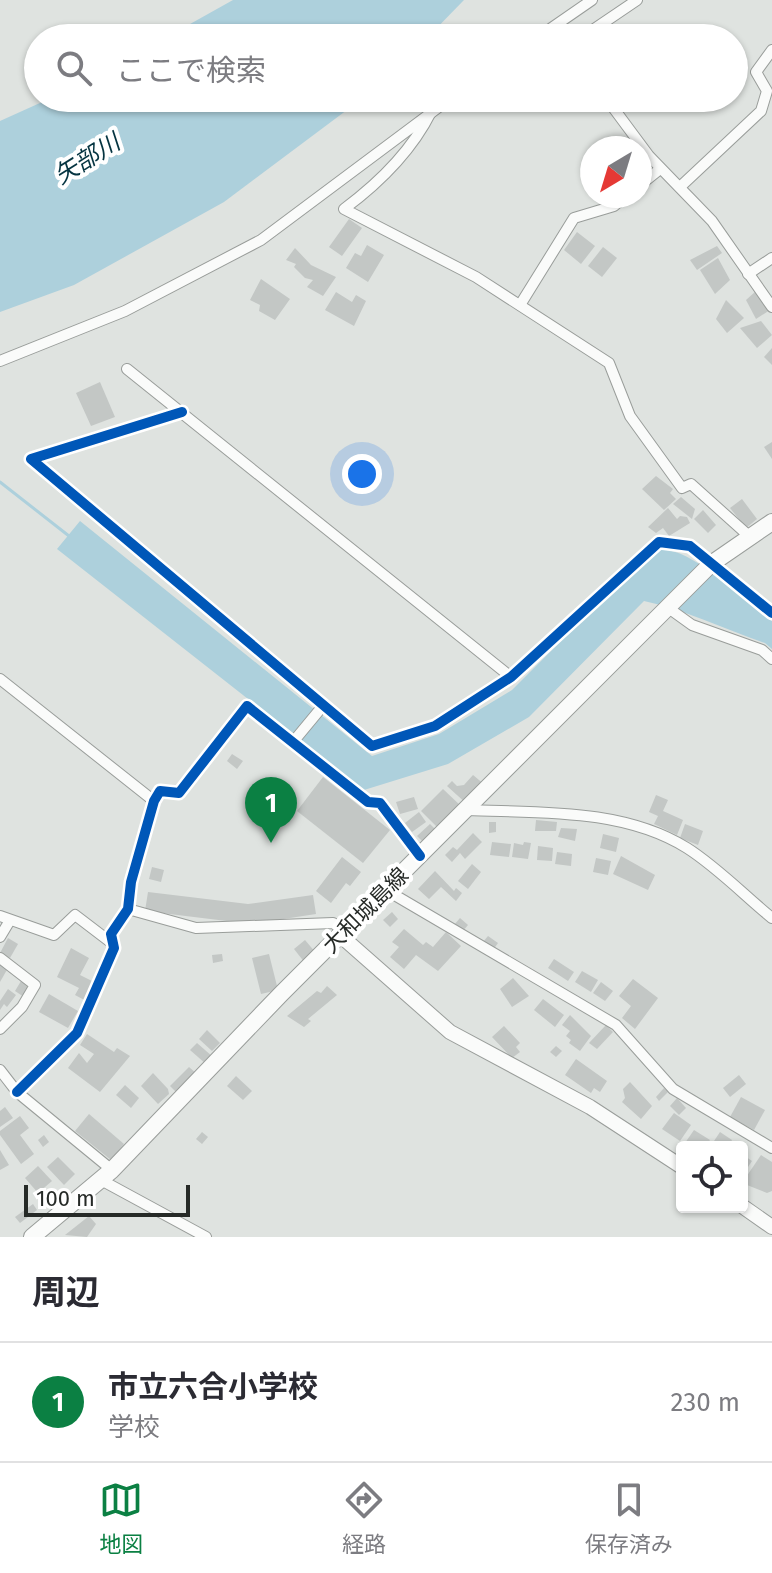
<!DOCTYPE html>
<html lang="ja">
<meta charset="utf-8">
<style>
body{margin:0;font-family:"Fira Sans","Noto Sans JP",sans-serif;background:#f2f2f3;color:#2b2b33}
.controls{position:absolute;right:24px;bottom:24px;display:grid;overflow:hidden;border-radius:8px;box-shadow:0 2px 6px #0004}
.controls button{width:72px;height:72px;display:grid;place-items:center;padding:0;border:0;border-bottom:2px solid #e1e1e2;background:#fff;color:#2b2b33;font:40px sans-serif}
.compass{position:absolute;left:580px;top:136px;width:72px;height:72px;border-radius:50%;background:#fff;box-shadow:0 2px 6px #0004;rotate:218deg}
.scale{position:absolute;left:24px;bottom:20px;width:166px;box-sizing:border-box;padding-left:8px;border:4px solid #262a27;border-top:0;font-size:22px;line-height:28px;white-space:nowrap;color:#262a27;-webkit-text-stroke:6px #fff;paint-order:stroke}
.you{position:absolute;left:362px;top:474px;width:28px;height:28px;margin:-20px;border:6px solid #fff;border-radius:50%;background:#1a73e8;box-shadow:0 0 0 12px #1a73e833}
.badge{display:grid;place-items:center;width:52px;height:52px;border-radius:50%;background:#0b8043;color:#fff;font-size:26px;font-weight:700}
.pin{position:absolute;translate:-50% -66px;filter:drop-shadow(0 2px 4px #0008)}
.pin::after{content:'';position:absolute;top:42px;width:28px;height:24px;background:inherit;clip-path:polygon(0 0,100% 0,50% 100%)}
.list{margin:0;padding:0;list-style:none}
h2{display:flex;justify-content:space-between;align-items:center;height:104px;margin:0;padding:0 32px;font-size:34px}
h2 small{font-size:26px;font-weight:400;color:#7c7c81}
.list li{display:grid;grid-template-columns:52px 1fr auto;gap:24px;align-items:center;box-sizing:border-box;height:120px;padding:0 32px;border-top:2px solid #e1e1e2}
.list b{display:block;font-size:30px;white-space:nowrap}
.list p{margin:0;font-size:26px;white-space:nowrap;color:#7c7c81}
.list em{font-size:26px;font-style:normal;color:#7c7c81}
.icon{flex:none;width:44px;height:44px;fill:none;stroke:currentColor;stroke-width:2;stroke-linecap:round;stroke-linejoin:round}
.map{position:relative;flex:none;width:772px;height:1237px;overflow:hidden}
.search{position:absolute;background:#fff;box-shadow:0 2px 6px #0004;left:24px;right:24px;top:24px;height:88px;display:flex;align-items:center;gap:20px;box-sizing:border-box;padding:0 28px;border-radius:44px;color:#7c7c81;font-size:30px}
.sheet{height:224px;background:#fff}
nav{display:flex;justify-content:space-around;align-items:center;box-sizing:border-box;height:112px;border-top:2px solid #e1e1e2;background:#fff;font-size:22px;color:#7c7c81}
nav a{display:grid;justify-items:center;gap:4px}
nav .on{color:#0b8043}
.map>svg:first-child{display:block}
</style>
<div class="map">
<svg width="772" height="1237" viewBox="0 0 772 1237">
<rect width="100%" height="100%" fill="#dfe3e0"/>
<g fill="#add0dc">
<path d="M 233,0 L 464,0 L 427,38 L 165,38 Z"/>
<path d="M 51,98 L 363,98 L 224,202 L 74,285 L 0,312 L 0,121 Z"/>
<path d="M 80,521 L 372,756 L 439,734 L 512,690 L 643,559 C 648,556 655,551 660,550 C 688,545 750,603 772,621 L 772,649 L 765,643 C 724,629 686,610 644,601 L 529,717 L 448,764 L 364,790 L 57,549 Z"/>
</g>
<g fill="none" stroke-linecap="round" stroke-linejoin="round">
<path stroke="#add0dc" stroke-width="3" d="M 0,482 L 69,536"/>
</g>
<g fill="#c3c7c5">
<path d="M 349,219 L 362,228 L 342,256 L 329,247 Z"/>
<path d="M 577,232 L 595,246 L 581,264 L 564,250 Z"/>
<path d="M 367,245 L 384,255 L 368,282 L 346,268 L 355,253 L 361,256 Z"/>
<path d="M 717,246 L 722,253 L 697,270 L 690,260 Z"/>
<path d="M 603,247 L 617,258 L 602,277 L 588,266 Z"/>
<path d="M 295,248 L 311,265 L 336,277 L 323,296 L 307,287 L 313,280 L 305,278 L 294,267 L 296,264 L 286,260 Z"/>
<path d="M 718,258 L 730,280 L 715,294 L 700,270 Z"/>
<path d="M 261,279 L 290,299 L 275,320 L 259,311 L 260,305 L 250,300 Z"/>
<path d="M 756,291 L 770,310 L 756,319 L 746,300 Z"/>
<path d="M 336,292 L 352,302 L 356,295 L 366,301 L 354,326 L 325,310 Z"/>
<path d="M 726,300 L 744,318 L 727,333 L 716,319 Z"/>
<path d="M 761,321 L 772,335 L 757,348 L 740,328 Z"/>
<path d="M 772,348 L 772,365 L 764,357 Z"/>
<path d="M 100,382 L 115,417 L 91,426 L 76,393 Z"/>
<path d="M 772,442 L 772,459 L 764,447 Z"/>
<path d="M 656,476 L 673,489 L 670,493 L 676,499 L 664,510 L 642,489 Z"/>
<path d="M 681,497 L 695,509 L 692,519 L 673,504 Z"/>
<path d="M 742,499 L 757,519 L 746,528 L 730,508 Z"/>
<path d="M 668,508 L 677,519 L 680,516 L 687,517 L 690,523 L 669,536 L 663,528 L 656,533 L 648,527 Z"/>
<path d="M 703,510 L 716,525 L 708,533 L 694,519 Z"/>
<path d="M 232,754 L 243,761 L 237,769 L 227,761 Z"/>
<path d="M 473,775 L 485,785 L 468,805 L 447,786 L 452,781 L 457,786 L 464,785 Z"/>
<path d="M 323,777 L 390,830 L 363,863 L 297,811 Z"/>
<path d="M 443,789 L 463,808 L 440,830 L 421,811 Z"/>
<path d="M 656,795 L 668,800 L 663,811 L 683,820 L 677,835 L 654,824 L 658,816 L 649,812 Z"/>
<path d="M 414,797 L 418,809 L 400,814 L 396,802 Z"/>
<path d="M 419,812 L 426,822 L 412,832 L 405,823 Z"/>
<path d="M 536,820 L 557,822 L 556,831 L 535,831 Z"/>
<path d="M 489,822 L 496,822 L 496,832 L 489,833 Z"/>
<path d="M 430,824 L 439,833 L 426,845 L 417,836 Z"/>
<path d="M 685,824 L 703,831 L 698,845 L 680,838 Z"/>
<path d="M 561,828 L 577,829 L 575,841 L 558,837 Z"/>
<path d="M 473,833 L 482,842 L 465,859 L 460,853 L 452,862 L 445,855 L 453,847 L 457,850 Z"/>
<path d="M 603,834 L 619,838 L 616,852 L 600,848 Z"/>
<path d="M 492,842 L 511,844 L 509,857 L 490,855 Z"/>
<path d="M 524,842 L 531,843 L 528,859 L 512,857 L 514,843 L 523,845 Z"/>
<path d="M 538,846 L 553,848 L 552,861 L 537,860 Z"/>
<path d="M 557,852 L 572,854 L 571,866 L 555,864 Z"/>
<path d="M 621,856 L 655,875 L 648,890 L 613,874 Z"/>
<path d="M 342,857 L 361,872 L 350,886 L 346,883 L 331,903 L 316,891 Z"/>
<path d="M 596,858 L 611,861 L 608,875 L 593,872 Z"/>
<path d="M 472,864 L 481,872 L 468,889 L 458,881 Z"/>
<path d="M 152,867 L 164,870 L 161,882 L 149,879 Z"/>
<path d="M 435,871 L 454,891 L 456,888 L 462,893 L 456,901 L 441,887 L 429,899 L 418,889 Z"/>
<path d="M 148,892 L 248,904 L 313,895 L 316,914 L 251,924 L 145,911 Z"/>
<path d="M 392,912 L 398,919 L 390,927 L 383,920 Z"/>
<path d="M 460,918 L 468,925 L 462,932 L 454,925 Z"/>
<path d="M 404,929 L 423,945 L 426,942 L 433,947 L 446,932 L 461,946 L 438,971 L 416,955 L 404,969 L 390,957 L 399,947 L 392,942 Z"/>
<path d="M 488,936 L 498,943 L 493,950 L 483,942 Z"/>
<path d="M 8,938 L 18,944 L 10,958 L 0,953 Z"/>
<path d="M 305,940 L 316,953 L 305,963 L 294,949 Z"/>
<path d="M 71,948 L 89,958 L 80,975 L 98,984 L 88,1002 L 75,995 L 79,988 L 57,977 Z"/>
<path d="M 222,954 L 223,961 L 213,963 L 212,955 Z"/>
<path d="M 269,954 L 278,990 L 261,994 L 252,958 Z"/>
<path d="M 554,959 L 574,972 L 568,981 L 548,968 Z"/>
<path d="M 0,963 L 8,968 L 0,982 Z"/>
<path d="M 582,971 L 598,980 L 591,992 L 575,982 Z"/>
<path d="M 513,978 L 529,996 L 512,1007 L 500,989 Z"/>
<path d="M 633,979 L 658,998 L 635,1029 L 622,1018 L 631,1006 L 619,996 Z"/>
<path d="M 21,981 L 30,987 L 24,997 L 15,991 Z"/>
<path d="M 601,982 L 613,991 L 605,1001 L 593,993 Z"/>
<path d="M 327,986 L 337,995 L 308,1019 L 311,1021 L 304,1027 L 287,1016 L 317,991 L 321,993 Z"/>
<path d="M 8,989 L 16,995 L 7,1007 L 4,1004 L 0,1010 L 0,1001 Z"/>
<path d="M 49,994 L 78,1011 L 68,1028 L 39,1012 Z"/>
<path d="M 543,999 L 564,1015 L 555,1027 L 534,1010 Z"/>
<path d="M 570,1015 L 591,1036 L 580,1051 L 569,1043 L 571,1040 L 566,1036 L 570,1031 L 562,1025 Z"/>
<path d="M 606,1025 L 613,1032 L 597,1049 L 589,1043 Z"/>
<path d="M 504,1026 L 520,1043 L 516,1047 L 520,1052 L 512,1058 L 492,1037 Z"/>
<path d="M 207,1030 L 220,1043 L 212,1051 L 199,1039 Z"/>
<path d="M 87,1034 L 114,1052 L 117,1048 L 130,1056 L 100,1092 L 68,1068 L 79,1053 L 87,1063 L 94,1054 L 80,1045 Z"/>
<path d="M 197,1043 L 213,1057 L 206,1064 L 190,1050 Z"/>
<path d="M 556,1046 L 562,1051 L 556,1057 L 550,1052 Z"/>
<path d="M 576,1059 L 607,1081 L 600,1092 L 594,1088 L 591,1093 L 565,1075 Z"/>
<path d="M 189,1067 L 197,1074 L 178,1094 L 170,1086 Z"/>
<path d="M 153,1073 L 168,1089 L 169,1094 L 158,1104 L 141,1086 Z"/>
<path d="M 739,1075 L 746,1084 L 730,1097 L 723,1088 Z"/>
<path d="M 236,1076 L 252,1091 L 243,1100 L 227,1086 Z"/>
<path d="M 630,1082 L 652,1106 L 641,1119 L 622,1102 L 625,1098 L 623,1089 Z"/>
<path d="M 125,1085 L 139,1098 L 131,1108 L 116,1095 Z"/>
<path d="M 664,1088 L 668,1092 L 659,1101 L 656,1097 Z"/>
<path d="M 741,1097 L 765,1110 L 754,1130 L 730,1117 Z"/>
<path d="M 677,1098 L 686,1108 L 679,1115 L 670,1106 Z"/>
<path d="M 5,1107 L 13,1118 L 0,1127 L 0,1111 Z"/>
<path d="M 674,1113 L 691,1125 L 680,1141 L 662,1129 Z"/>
<path d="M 89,1114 L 124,1144 L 111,1160 L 75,1131 Z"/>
<path d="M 20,1116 L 29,1128 L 20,1135 L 34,1154 L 21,1164 L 0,1135 L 0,1131 Z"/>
<path d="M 694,1130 L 710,1140 L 705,1147 L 685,1143 Z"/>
<path d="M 202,1132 L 208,1137 L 202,1144 L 196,1139 Z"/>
<path d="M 720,1132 L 732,1140 L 728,1147 L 710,1147 Z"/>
<path d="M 44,1135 L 49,1142 L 43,1147 L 38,1140 Z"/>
<path d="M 0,1150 L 9,1165 L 0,1170 Z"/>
<path d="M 742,1154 L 752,1161 L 742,1176 Z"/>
<path d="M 761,1155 L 772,1162 L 772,1191 L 767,1193 L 742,1183 Z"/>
<path d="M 58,1157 L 75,1174 L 64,1185 L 47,1167 Z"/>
<path d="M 38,1166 L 52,1181 L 38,1193 L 25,1178 Z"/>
<path d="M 33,1204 L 37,1210 L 20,1223 L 15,1217 Z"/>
<path d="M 89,1216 L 96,1224 L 87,1237 L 65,1235 Z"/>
</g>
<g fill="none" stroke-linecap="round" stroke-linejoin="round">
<g stroke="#999d9a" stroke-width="12">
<g id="street">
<path d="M 537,38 L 592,0"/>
<path d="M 581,38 L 637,0"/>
<path d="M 606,98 L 649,156 L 712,221 L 772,307"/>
<path d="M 431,112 C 411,152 379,183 344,209 L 476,277 L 609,363 L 630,416 L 682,488 L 691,484 L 749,536"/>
<path d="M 640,185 L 660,169"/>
<path d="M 681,186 L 761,111 L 767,91 L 756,72 L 772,50"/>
<path d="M 748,274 L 772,258"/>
<path d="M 520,305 L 574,218 L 614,206 L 626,196"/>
<path d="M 0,361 L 125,311 L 261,240 L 451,98"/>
<path d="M 127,369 L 511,677"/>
<path d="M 182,412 L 31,459 L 372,746 L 435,726 L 511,677 L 659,542 L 690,546 L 772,613"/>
<path d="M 667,607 L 692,625 L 762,650 L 772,659"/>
<path d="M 0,679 L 154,801"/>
<path d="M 293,742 L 322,707"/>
<path d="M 467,810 C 539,813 623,808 687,848 C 717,867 745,896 772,918"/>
<path d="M 386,890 L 616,1025 L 673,1089 L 772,1148"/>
<path d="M 128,909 L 196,928 L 333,923 L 345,931"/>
<path d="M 0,916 L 54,935 L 75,915 L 113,944"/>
<path d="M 0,937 L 9,922"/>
<path d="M 0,958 L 35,985 L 22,1007 L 0,1029"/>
<path d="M 0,1070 L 17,1092 L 112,1170"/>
<path d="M 17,1092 L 77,1033 L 114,948 L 111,934 L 128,909 L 131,882 L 154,801 L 160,791 L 179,793 L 247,706 L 368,802 L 380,803 L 420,856"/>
<path d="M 101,1180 L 206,1237"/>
</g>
</g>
<g stroke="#999d9a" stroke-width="16">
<g id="secondary">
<path d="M 341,936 L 450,1032 L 590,1107 L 682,1167"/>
<path d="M 742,1206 L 772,1227"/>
</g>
</g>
<g stroke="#999d9a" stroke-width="18">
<path id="primary" d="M 32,1237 L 112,1170 L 281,994 L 711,564 L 772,522"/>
</g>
<use href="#street" stroke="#fafbfa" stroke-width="10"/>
<use href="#secondary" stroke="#fafbfa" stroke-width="14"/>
<use href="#primary" stroke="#fafbfa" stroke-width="16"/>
<g stroke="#fff" stroke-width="15">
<g id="cycleway">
<path d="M 182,412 L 31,459 L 372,746 L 435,726 L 511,677 L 659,542 L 690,546 L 772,613"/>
<path d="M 17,1092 L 77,1033 L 114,948 L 111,934 L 128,909 L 131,882 L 154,801 L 160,791 L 179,793 L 247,706 L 368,802 L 380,803 L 420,856"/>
</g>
</g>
<use href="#cycleway" stroke="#0057b8" stroke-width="10"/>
</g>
<g text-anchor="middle" stroke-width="8" stroke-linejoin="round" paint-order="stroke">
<g font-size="22" fill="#262a27" stroke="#fff">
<text transform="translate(365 910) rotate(-45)" y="8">大和城島線</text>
</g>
<g font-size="24" font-style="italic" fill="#053441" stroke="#fff">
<text transform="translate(87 159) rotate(-32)" y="8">矢部川</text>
</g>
</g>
</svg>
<div class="controls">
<button><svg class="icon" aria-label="locate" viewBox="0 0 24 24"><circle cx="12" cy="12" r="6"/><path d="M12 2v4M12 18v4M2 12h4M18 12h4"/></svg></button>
</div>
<svg class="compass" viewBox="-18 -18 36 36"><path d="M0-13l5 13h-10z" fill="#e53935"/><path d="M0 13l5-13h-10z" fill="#7c7c81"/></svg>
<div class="scale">100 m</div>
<div class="you"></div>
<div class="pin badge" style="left:271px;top:843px">1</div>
<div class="search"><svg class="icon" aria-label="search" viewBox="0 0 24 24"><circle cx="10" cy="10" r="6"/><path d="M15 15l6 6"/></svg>ここで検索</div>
</div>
<section class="sheet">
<h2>周辺<small></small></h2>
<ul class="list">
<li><span class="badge">1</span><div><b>市立六合小学校</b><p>学校</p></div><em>230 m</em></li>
</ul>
</section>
<nav>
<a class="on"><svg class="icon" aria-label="map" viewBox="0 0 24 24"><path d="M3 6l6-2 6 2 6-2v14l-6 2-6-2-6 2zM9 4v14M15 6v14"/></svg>地図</a>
<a><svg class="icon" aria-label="directions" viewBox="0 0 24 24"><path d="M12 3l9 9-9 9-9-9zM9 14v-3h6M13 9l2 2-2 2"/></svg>経路</a>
<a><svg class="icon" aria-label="saved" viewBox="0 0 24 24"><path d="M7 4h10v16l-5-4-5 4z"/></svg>保存済み</a>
</nav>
